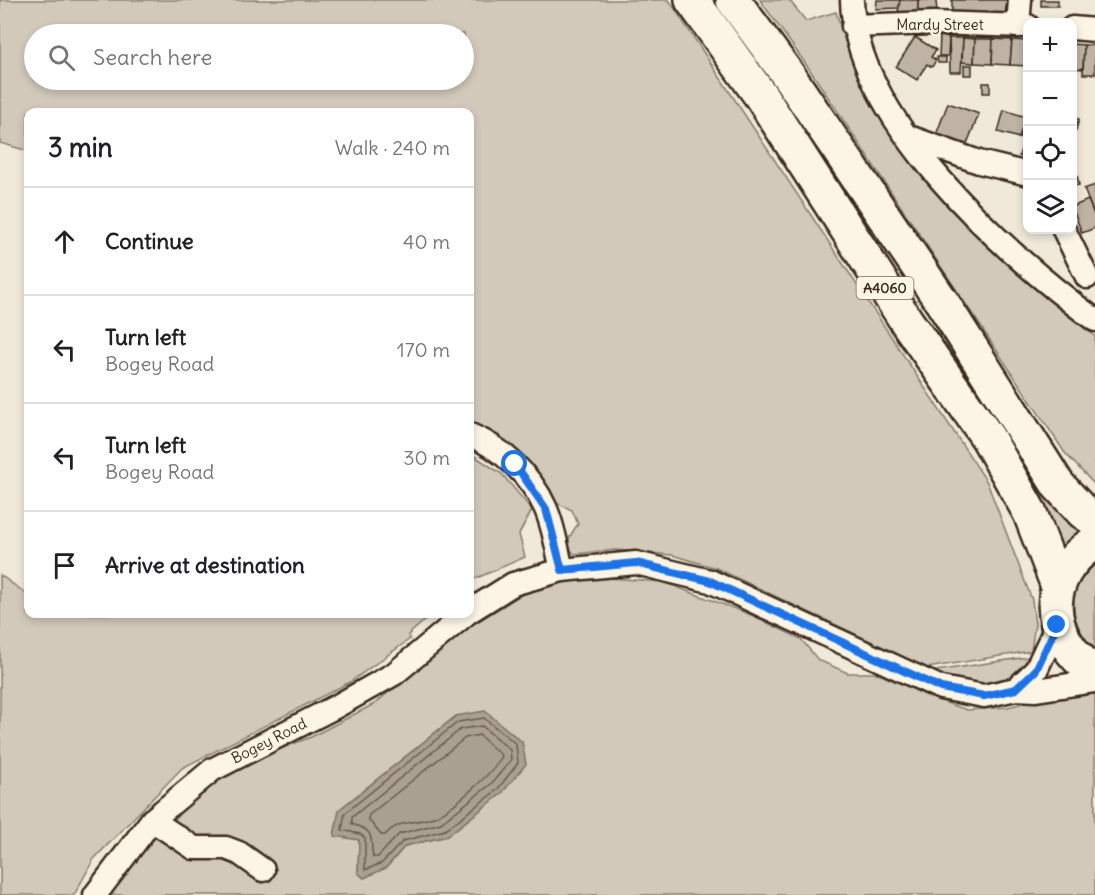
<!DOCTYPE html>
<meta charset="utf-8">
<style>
body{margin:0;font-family:Delius,sans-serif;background:#f2f2f2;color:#202124}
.controls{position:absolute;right:18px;top:18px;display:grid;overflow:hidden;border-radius:12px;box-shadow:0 3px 9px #0003}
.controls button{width:54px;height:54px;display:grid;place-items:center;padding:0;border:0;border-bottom:2px solid #e0e0e0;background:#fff;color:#202124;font:30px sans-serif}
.stop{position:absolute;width:18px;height:18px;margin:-14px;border:4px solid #1a73e8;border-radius:50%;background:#fff}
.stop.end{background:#1a73e8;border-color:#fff;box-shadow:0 2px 6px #0008}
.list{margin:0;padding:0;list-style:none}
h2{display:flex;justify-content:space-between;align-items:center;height:78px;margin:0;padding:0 24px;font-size:26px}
h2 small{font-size:20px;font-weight:400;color:#757577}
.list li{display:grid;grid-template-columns:39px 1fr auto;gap:18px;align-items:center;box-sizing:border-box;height:108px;padding:0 24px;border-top:2px solid #e0e0e0}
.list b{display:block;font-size:22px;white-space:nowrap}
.list p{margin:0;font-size:20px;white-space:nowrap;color:#757577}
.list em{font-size:20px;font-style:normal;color:#757577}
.icon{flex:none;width:33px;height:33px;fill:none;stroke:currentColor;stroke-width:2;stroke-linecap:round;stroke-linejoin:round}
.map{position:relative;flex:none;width:1095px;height:895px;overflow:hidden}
.search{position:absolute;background:#fff;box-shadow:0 3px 9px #0003;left:24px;top:24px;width:450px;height:66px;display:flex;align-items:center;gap:15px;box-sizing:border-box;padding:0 21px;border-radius:33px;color:#757577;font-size:22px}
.panel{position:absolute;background:#fff;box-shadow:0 3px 9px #0003;left:24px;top:108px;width:450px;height:510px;border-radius:12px}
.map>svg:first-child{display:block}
</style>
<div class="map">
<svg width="1095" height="895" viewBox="0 0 1095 895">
<rect width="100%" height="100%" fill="#f0e9d9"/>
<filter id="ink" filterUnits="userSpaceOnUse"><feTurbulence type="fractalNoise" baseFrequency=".0167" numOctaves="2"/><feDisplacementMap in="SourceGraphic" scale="12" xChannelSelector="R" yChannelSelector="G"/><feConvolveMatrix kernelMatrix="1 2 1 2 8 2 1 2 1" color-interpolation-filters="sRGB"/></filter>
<g filter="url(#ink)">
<g fill="#d2c9ba" stroke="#867a6c" stroke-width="1.5" fill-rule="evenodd">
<path d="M 0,0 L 669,0 L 987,482 L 1032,600 L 1035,624 L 1031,651 L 927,668 L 716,568 L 672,555 L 616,550 L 574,554 C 564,542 570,535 578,524 L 572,510 L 556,503 L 521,455 L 470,424 L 470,112 L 28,112 L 28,151 L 0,143 ZM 34,34 L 464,34 L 464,80 L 34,80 Z"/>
<path d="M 760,0 L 789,0 L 806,21 L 836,12 C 874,152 983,252 1095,336 L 1095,485 L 1065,453 L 810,70 Z"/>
<path d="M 470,453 L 502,474 L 532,510 L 519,534 L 525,557 L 470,581 Z"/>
<path d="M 1025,455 L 1082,531 L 1069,540 L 1056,555 L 1012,459 Z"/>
<path d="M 1095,562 L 1095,649 C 1068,624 1065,587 1095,562 Z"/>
<path d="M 0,575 L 28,595 L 28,614 L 432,614 L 408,635 L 410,639 L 350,682 L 182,768 L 94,859 L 74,895 L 0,895 Z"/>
<path d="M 609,578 L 663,582 L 749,614 L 801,639 L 818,660 L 848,673 L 877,673 L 932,698 L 967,710 L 1008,707 L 1049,696 L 1095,690 L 1095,895 L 108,895 L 136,856 L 173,822 L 197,790 L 222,771 L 311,737 L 374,704 L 469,627 L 524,593 L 567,580 ZM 456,716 L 522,742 L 525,764 L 501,794 L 447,836 L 405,846 L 386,868 L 358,873 L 359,840 L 339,810 Z"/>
<path d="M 1034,656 C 1007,697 968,688 929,672 Z"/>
</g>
<path fill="#aaa091" stroke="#7e7163" stroke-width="1.5" d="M 485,711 L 522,742 L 526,764 L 501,794 L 447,836 L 405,846 L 386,868 L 364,878 L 358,873 L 359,840 L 334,836 L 339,810 L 456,716 Z"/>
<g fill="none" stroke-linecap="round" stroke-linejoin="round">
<g stroke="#67594c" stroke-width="1.5">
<path d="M 484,718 L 516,744 L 518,763 L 497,790 L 445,830 L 403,841 L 382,863 L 365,870 L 365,838 L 360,834 L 342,830 L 345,813 L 458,722 Z"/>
<path d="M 482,726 L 510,750 L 511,760 L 491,784 L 441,823 L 399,834 L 378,857 L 373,857 C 369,836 377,832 352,824 L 352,817 L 461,729 Z"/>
<path d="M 479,735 L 502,756 C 494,772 453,808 436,816 C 418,824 399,819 385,835 L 381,835 L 368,819 L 369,815 L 465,738 Z"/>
</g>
</g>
<g fill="#beb3a4" stroke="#3b2a1e" stroke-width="1.5">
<path d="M 877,0 L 900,0 L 899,8 L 876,9 Z"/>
<path d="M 900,0 L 918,0 L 918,12 L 898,13 Z"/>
<path d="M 918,0 L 936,0 L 937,13 L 918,12 Z"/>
<path d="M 952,0 L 1007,0 L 1005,15 L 952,12 Z"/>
<rect x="1041" y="0" width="17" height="6"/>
<path d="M 940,36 L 949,38 L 948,56 L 939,56 Z"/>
<path d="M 915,37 L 936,50 L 931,57 L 936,60 L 932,67 L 927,64 L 917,80 L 896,67 Z"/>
<path d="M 949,38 L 963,38 L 961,72 L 950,72 Z"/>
<path d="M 963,38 L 975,39 L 974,63 L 962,62 Z"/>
<path d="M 975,39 L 993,39 L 992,64 L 974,63 Z"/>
<path d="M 993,39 L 1012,40 L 1010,65 L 992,64 Z"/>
<path d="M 1012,40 L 1028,41 L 1028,66 L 1010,65 Z"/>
<path d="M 1072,44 L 1084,45 L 1083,69 L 1072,68 Z"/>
<path d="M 1084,45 L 1095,45 L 1095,74 L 1083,74 Z"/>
<path d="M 937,57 L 946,57 L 946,63 L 938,63 Z"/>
<rect x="964" y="65" width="8" height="10"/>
<rect x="983" y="83" width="7" height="10"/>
<path d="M 948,103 L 979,114 L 966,146 L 936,135 Z"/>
<path d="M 1004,110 L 1026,117 L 1019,138 L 998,132 Z"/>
<path d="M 1072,114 L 1073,118 L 1079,119 L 1076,130 L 1072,129 Z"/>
<path d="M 1026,117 L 1028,117 L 1028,159 L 1019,156 L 1024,139 L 1019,138 Z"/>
<path d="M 1077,175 L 1079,185 L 1072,186 L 1072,176 Z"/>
<path d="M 1095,185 L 1095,217 L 1084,189 Z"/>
<path d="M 1088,200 L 1095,217 L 1095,228 L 1082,233 L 1072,207 Z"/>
</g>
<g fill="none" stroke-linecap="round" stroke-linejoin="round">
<g stroke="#3b2a1e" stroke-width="27">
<g id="minor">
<path d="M 852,0 C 855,119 1005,254 1095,320"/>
<path d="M 853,26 L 933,23 L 1028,26"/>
<path d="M 1018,26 L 1020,0"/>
<path d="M 1072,28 L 1095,30"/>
<path d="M 909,137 L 979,162 L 1028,174"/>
<path d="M 1064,230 L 1087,277"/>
<path d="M 470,435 C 502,448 531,476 545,507 C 554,526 557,550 562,570"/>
<path d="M 470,611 L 513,584 L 562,570 L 636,563 L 710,581 L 941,688 L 984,696 L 1016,689 L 1036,690 L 1095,681"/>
<path d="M 1016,689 L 1036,670 L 1057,625"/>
<path d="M 152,820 L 194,848 L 226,848 L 239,853 L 263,870"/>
<path d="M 95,895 L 152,820 L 212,770 L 337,706 L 394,674 L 466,614"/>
</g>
</g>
<g stroke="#3b2a1e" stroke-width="38">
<g id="highway">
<path d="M 692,0 L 761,96 L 907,322 L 988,438 L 1030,513 L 1058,586"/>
<path d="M 733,0 L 788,75 L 942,302 L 1058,485 L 1083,512 L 1095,520"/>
<path d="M 1095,542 C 1041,576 1043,637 1095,672"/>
</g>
</g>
<use href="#minor" stroke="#fcf5e5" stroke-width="22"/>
<use href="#highway" stroke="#fcf5e5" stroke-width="33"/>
</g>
</g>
<g fill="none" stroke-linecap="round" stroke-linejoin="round" filter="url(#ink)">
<path stroke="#1a73e8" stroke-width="8" d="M 515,464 L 546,509 L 562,570 L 636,563 L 710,581 L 941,688 L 984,696 L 1016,689 L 1036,670 L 1057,625"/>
</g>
<g text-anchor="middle" stroke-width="5" stroke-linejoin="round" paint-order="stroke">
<rect fill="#fcf5e5" stroke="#75675a" stroke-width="1.5" x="856.5" y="277" width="57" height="22" rx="4.5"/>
<g font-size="14" font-weight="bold" fill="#3b2a1e">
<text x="885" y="293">A4060</text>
</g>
<g font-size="15" fill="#3b2a1e" stroke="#fcf5e5">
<text x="940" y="30">Mardy Street</text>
<text transform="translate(269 741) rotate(-27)" y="5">Bogey Road</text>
</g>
</g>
</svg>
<div class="controls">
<button>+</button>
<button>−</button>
<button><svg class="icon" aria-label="locate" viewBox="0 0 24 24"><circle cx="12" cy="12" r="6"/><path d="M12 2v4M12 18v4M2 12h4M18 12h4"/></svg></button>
<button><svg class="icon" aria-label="layers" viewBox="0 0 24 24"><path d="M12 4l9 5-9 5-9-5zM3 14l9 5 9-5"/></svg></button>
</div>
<div class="stop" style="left:515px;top:464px"></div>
<div class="stop end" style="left:1057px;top:625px"></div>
<div class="search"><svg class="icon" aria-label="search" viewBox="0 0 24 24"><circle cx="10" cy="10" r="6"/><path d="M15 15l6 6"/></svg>Search here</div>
<section class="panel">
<h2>3 min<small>Walk · 240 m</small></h2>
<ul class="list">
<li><svg class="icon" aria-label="ahead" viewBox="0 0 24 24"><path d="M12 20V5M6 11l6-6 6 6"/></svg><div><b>Continue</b></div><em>40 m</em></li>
<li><svg class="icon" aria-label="left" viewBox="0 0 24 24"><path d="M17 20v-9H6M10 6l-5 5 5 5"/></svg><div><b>Turn left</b><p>Bogey Road</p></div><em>170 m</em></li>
<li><svg class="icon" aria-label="left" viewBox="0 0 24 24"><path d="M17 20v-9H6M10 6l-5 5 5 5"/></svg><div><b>Turn left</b><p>Bogey Road</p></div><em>30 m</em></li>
<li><svg class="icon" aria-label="arrive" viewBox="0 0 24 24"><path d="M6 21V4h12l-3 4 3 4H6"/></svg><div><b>Arrive at destination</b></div></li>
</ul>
</section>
</div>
